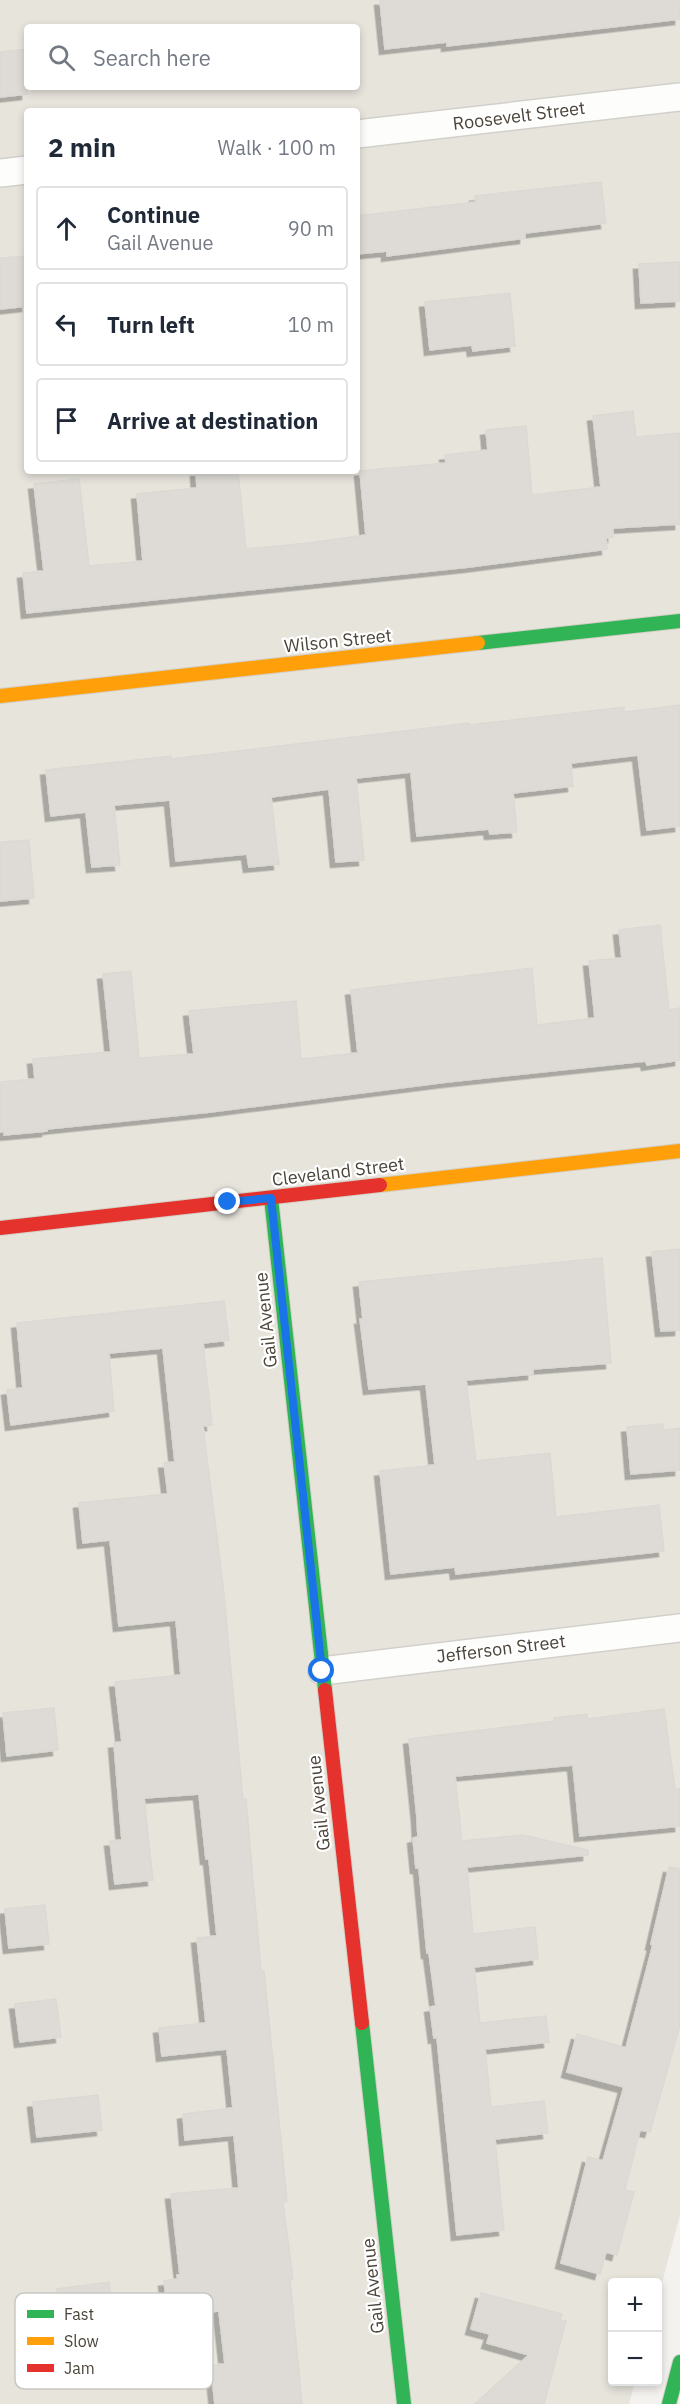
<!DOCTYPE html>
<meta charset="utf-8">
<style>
body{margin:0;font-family:"IBM Plex Sans",sans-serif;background:#f2f2f3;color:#1f2937}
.controls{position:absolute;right:18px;bottom:18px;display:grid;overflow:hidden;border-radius:6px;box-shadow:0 3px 9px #0003}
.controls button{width:54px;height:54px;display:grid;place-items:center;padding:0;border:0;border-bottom:2px solid #e0e1e3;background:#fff;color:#1f2937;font:30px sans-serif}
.stop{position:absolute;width:18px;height:18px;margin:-14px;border:4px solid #1a73e8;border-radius:50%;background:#fff}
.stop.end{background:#1a73e8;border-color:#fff;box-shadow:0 2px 6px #0008}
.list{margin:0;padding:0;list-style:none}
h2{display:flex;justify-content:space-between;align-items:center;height:78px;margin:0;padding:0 24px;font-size:26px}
h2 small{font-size:20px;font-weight:400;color:#747a83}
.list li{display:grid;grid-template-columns:39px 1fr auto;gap:18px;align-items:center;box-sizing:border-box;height:84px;margin:0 12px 12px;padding:0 12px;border:2px solid #e0e1e3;border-radius:6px}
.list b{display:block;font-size:22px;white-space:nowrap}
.list p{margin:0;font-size:20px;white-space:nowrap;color:#747a83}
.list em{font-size:20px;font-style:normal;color:#747a83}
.icon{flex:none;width:33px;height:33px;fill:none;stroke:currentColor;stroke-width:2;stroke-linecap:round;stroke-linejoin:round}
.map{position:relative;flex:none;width:680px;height:2404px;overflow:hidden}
.search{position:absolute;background:#fff;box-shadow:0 3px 9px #0003;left:24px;top:24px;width:336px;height:66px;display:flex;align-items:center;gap:15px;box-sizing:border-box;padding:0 21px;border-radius:6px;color:#747a83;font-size:22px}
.panel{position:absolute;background:#fff;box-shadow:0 3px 9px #0003;left:24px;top:108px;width:336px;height:366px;border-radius:6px}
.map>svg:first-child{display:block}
</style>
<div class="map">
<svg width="680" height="2404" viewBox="0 0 680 2404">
<defs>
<filter id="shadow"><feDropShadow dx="-5.5" dy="5.5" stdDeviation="0" flood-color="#0004"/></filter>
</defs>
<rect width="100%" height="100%" fill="#f4f2ee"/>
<path fill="#e7e4dc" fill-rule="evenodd" d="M 0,0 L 680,0 L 680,2215 L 658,2298 L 658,2282 L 612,2282 L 612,2382 L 635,2382 L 629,2404 L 0,2404 ZM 27,27 L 357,27 L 357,87 L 27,87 ZM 27,111 L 357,111 L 357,471 L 27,471 Z"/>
<g fill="#dedbd6" stroke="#dcd9d4" stroke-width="1.5" filter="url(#shadow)">
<path d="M 380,0 L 680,0 L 680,19 L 447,46 L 447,42 L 385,49 Z"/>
<path d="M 27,49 L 27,94 L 0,97 L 0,52 Z"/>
<path d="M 601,182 L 606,223 L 525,233 L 525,238 L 387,256 L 387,251 L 357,254 L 357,216 L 476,202 L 475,196 Z"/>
<path d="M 27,256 L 27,306 L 0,309 L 0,258 Z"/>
<path d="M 680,262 L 680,301 L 641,303 L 639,264 Z"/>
<path d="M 510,293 L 515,346 L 473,351 L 472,345 L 430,350 L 425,302 Z"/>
<path d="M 633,411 L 636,437 L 680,433 L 680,524 L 613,528 L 613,537 L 606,538 L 607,549 L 469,567 L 27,613 L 23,573 L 44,571 L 34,484 L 79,479 L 89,566 L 143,561 L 137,494 L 197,488 L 196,471 L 238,471 L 246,549 L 308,543 L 366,535 L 360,471 L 446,463 L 445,455 L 488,450 L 486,430 L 526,426 L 532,495 L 601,487 L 593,416 Z"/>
<path d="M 680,705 L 680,826 L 647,830 L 638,755 L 571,763 L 573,786 L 513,793 L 517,832 L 490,834 L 489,829 L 417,836 L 411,772 L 356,778 L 364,860 L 336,862 L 329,789 L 271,797 L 279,864 L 249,867 L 247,854 L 176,861 L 170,800 L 114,805 L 120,865 L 92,867 L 86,812 L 51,816 L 46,770 L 171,756 L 171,759 L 469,723 L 469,725 L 624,707 L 624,712 Z"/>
<path d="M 29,840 L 34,898 L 0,901 L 0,842 Z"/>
<path d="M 660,925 L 669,1010 L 680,1008 L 680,1060 L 647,1065 L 646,1061 L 447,1082 L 210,1112 L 47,1129 L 47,1131 L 4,1135 L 4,1131 L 0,1132 L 0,1082 L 35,1079 L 33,1059 L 111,1052 L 103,974 L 131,971 L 139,1058 L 194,1054 L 189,1011 L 296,1001 L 301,1059 L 358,1053 L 351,990 L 532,968 L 537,1025 L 595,1018 L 589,961 L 622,958 L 619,930 Z"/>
<path d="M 680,1249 L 680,1330 L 661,1331 L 652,1252 Z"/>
<path d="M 602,1258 L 611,1363 L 533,1369 L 533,1374 L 466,1380 L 476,1461 L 550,1453 L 556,1517 L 659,1505 L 664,1551 L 456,1574 L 455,1567 L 391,1574 L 380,1471 L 435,1465 L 426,1384 L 369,1389 L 360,1319 L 363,1319 L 359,1282 Z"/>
<path d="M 224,1301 L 229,1340 L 203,1343 L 212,1425 L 203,1426 L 223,1584 L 243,1799 L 246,1799 L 261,1971 L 264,1971 L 287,2201 L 283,2202 L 293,2279 L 290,2279 L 302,2404 L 215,2404 L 211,2365 L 225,2364 L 219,2311 L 183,2314 L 182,2310 L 168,2312 L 164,2281 L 178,2279 L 177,2275 L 180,2275 L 171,2194 L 239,2188 L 234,2135 L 185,2140 L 183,2114 L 233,2108 L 227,2049 L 162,2056 L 159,2028 L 206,2023 L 197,1938 L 217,1936 L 209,1859 L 206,1859 L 199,1794 L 144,1798 L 153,1880 L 115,1884 L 110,1841 L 122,1840 L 114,1743 L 122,1742 L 115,1682 L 181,1675 L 176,1620 L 119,1626 L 110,1540 L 83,1543 L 79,1503 L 168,1494 L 164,1463 L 175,1462 L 163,1348 L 109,1353 L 114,1411 L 11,1425 L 7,1390 L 23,1388 L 17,1323 Z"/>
<path d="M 663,1424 L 663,1430 L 680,1428 L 680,1470 L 631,1474 L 627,1427 Z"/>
<path d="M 54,1708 L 58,1750 L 7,1756 L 3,1713 Z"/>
<path d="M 664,1709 L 675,1789 L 680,1789 L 680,1826 L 580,1836 L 573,1765 L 455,1776 L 462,1841 L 523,1835 L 588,1850 L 588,1855 L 467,1867 L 473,1934 L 535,1927 L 538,1959 L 474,1967 L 480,2023 L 546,2016 L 549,2042 L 485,2049 L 491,2107 L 544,2101 L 548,2133 L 495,2139 L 504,2230 L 457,2235 L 437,2037 L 434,2038 L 430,2007 L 436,2006 L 429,1953 L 427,1953 L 419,1868 L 416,1868 L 413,1838 L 418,1837 L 417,1817 L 409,1739 L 555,1721 L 554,1718 L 587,1714 L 587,1719 Z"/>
<path d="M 669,1867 L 680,1869 L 680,2025 L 650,2132 L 640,2130 L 625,2190 L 634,2192 L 617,2255 L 606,2252 L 600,2274 L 561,2263 L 588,2157 L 603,2161 L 624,2087 L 567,2072 L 577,2034 L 626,2048 L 653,1945 L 651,1944 Z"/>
<path d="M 45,1905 L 49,1944 L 9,1948 L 5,1909 Z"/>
<path d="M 56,1999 L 61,2037 L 20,2042 L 15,2004 Z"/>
<path d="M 98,2095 L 102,2130 L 37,2137 L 33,2102 Z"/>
<path d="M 109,2282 L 114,2320 L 61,2326 L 57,2289 Z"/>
<path d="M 481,2293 L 562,2314 L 560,2321 L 566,2321 L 544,2404 L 475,2404 L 529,2355 L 487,2343 L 490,2334 L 471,2329 Z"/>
</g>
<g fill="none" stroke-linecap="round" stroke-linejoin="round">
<g stroke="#d2d0cb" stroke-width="30">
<g id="street">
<path d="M 357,134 L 680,97"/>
<path d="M 0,173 L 27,170"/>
<path d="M 322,1671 L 680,1628"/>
</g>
</g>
<g stroke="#d3cfc5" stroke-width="16">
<g id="fast">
<path d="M 478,643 L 680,621"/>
<path d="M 271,1198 L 325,1690"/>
<path d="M 362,2023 L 404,2404"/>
<path d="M 669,2404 L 680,2362"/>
</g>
</g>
<g stroke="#d3cfc5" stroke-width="16">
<g id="slow">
<path d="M 0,696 L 478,643"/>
<path d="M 380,1185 L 680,1151"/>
</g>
</g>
<g stroke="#d3cfc5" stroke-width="16">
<g id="jam">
<path d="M 0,1228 L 380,1185"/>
<path d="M 325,1690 L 362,2023"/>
</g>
</g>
<use href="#street" stroke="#fdfdfc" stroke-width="27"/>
<use href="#fast" stroke="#30b455" stroke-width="14"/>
<use href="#slow" stroke="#ff9f0a" stroke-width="14"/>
<use href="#jam" stroke="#e5322d" stroke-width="14"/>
</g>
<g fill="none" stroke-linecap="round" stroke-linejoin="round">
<path stroke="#1a73e8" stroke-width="8" d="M 228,1202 L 271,1198 L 322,1671"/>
</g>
<g text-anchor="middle" stroke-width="4.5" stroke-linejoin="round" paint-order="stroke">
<g font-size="18" fill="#4b4439" stroke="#fff">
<text transform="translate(519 116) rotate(-7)" y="6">Roosevelt Street</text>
<text transform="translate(338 641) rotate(-6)" y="6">Wilson Street</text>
<text transform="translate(338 1172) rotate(-7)" y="6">Cleveland Street</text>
<text transform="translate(266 1320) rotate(-96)" y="6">Gail Avenue</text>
<text transform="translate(501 1649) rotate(-7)" y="6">Jefferson Street</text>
<text transform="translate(319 1803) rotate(-96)" y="6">Gail Avenue</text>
<text transform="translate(373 2286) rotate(-96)" y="6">Gail Avenue</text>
</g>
</g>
<rect x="15" y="2293" width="198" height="96" rx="9" fill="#fff" stroke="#c9c7c4" stroke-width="1.5"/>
<rect x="27" y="2310" width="27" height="8" fill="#30b455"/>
<rect x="27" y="2337" width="27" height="8" fill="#ff9f0a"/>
<rect x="27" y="2364" width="27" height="8" fill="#e5322d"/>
<g font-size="16" fill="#4b4439">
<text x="64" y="2320">Fast</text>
<text x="64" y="2347">Slow</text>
<text x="64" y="2374">Jam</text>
</g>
</svg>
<div class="controls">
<button>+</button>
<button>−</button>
</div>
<div class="stop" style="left:322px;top:1671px"></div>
<div class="stop end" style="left:228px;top:1202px"></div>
<div class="search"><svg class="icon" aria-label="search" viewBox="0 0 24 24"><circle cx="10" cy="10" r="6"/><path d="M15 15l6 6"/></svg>Search here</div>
<section class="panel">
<h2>2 min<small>Walk · 100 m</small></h2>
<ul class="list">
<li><svg class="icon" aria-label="ahead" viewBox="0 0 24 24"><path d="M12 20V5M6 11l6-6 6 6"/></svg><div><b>Continue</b><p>Gail Avenue</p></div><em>90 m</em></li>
<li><svg class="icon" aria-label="left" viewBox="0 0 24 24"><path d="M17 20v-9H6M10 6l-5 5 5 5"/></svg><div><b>Turn left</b></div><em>10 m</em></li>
<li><svg class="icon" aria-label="arrive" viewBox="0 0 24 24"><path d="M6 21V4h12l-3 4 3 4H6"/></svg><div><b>Arrive at destination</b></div></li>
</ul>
</section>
</div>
